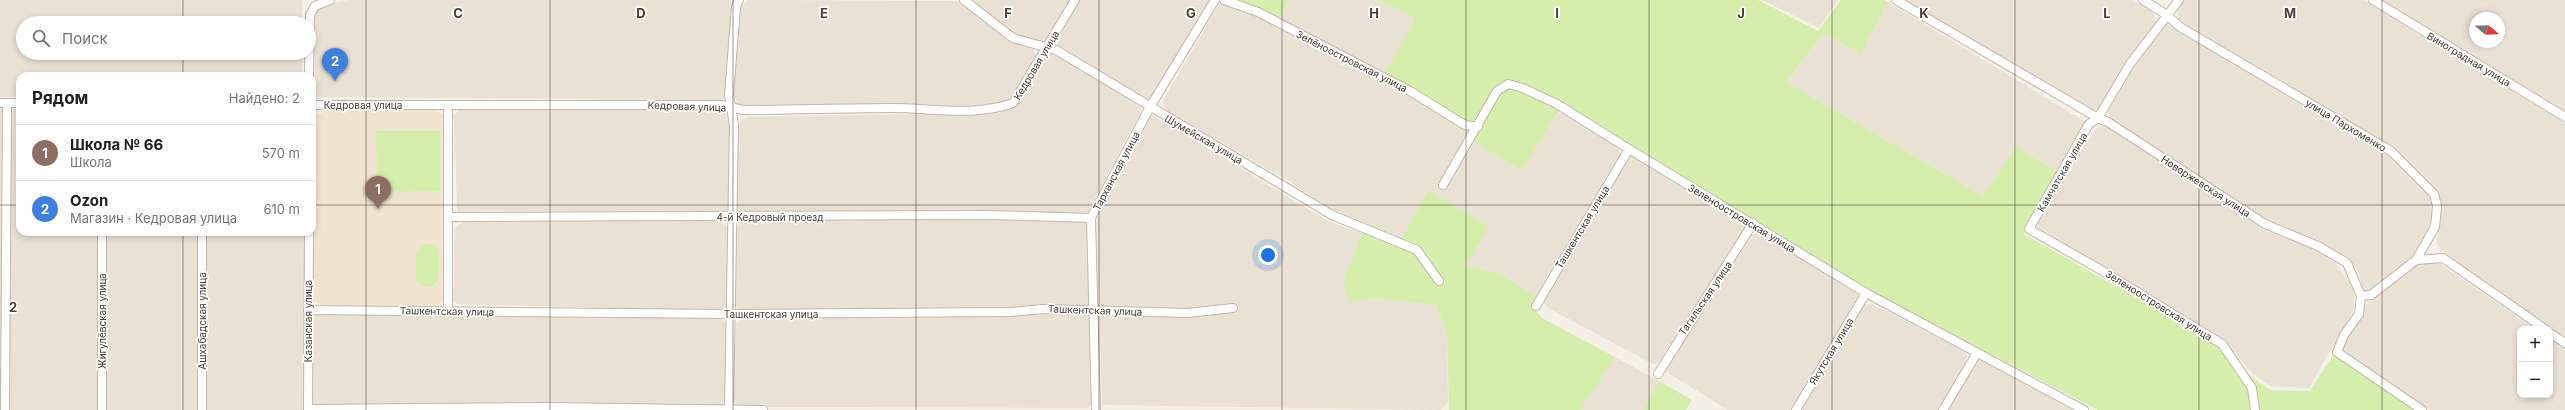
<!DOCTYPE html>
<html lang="ru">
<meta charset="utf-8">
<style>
body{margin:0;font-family:Inter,sans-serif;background:#f2f2f2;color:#202124}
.controls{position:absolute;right:12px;bottom:12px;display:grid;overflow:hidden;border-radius:8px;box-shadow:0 2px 6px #0003}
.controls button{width:36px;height:36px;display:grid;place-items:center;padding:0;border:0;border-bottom:1px solid #e0e0e0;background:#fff;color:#202124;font:20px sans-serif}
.compass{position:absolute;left:2469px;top:12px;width:36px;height:36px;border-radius:50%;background:#fff;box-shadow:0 2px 6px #0003;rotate:109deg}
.you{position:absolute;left:1268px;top:255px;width:14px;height:14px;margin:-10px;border:3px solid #fff;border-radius:50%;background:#1a73e8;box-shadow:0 0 0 6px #1a73e833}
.badge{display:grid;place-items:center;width:26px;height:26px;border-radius:50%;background:#d93025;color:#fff;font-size:13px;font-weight:700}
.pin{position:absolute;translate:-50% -33px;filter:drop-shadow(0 1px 2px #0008)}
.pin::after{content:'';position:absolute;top:21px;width:14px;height:12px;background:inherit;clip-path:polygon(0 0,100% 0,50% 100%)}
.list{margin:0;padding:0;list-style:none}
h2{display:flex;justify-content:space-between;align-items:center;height:52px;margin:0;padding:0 16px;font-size:17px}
h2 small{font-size:13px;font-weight:400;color:#757577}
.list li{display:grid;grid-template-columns:26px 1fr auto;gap:12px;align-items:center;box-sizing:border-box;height:56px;padding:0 16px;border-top:1px solid #e0e0e0}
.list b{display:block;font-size:15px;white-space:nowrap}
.list p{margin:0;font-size:13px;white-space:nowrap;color:#757577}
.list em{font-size:13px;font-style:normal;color:#757577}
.icon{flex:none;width:22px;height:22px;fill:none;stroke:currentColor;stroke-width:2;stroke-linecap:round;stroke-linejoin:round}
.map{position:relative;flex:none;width:2565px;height:410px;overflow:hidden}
.search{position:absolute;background:#fff;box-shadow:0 2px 6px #0003;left:16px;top:16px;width:300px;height:44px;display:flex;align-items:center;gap:10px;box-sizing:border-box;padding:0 14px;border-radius:22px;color:#757577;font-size:15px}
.panel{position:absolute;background:#fff;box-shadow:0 2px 6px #0003;left:16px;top:72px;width:300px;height:164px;border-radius:12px}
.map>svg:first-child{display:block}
</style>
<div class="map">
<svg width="2565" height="410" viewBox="0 0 2565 410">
<rect width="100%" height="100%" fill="#f5f0e7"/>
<g fill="#eae1d5" fill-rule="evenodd">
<path d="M 0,0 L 302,0 L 302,23 L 23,23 L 23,53 L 302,53 L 302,76 L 20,76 L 20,97 L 0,97 Z"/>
<path d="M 349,0 L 731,0 L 733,6 L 726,95 L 720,100 L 319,97 L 315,93 L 314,19 L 317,10 L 338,2 Z"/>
<path d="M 748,0 L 957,1 L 1011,41 L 1033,48 L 1036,56 L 1009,99 L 996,105 L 981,107 L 738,105 L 734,96 L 740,9 Z"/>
<path d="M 972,0 L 1069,0 L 1045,41 L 1041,43 L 1013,34 Z"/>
<path d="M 1079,0 L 1210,0 L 1153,97 L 1148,100 L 1141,99 L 1059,48 L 1056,38 Z"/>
<path d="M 1289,0 L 1376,0 L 1416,18 L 1464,131 L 1474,142 L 1522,171 L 1557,113 L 1569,115 L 1618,147 L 1620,154 L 1536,296 L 1499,273 L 1466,265 L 1428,190 L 1402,238 L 1331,209 L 1287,180 L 1167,111 L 1163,105 L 1164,99 L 1221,1 L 1278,22 Z"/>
<path d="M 1762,0 L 1838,0 L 1819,28 Z"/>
<path d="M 1904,0 L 2133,0 L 2151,10 L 2157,22 L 2127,62 L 2101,108 L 2097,111 L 2090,110 Z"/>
<path d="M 2183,0 L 2363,0 L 2565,123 L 2565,338 L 2445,254 L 2437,244 L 2441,205 L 2438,192 L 2395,149 L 2181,25 L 2177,12 Z"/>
<path d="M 2380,0 L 2565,0 L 2565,113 ZM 2475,18 L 2499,18 L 2499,42 L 2475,42 Z"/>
<path d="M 1888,2 L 2089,124 L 2058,172 L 2016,146 L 1983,196 L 1786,82 L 1824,33 L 1861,54 Z"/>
<path d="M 2167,24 L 2387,153 L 2431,196 L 2431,226 L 2423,246 L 2408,264 L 2370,294 L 2362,292 L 2359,273 L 2353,264 L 2319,244 L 2266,222 L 2111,121 L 2108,110 L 2133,67 L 2162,25 Z"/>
<path d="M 1051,54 L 1056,54 L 1140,107 L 1141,112 L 1086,215 L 991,211 L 743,213 L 738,211 L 735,205 L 738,127 L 741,121 L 747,117 L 1000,113 L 1016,104 L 1047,55 Z"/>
<path d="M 14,109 L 20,109 L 20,232 L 99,232 L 99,410 L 8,410 L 11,112 Z"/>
<path d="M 0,110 L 5,113 L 2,410 L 0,410 Z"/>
<path d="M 459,110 L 719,110 L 726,114 L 731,123 L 729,206 L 726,212 L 457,211 L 454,115 Z"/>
<path d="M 1152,115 L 1330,222 L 1362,233 L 1343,281 L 1365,298 L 1436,305 L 1447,332 L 1448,402 L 1441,410 L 1102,405 L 1097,220 L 1100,208 L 1149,117 Z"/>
<path d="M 2108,125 L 2262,229 L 2314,249 L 2336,264 L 2354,287 L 2354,309 L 2309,388 L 2271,386 L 2253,374 L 2224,341 L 2039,228 L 2036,220 L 2095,130 L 2099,126 Z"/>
<path d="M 1632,155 L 1744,221 L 1746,225 L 1661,359 L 1656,364 L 1651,363 L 1548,308 L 1544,303 L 1544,296 Z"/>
<path d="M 989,218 L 1086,222 L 1088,225 L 1090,305 L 1085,308 L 1043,305 L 1009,309 L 743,311 L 737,309 L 736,304 L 737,228 L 744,220 Z"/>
<path d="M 532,220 L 721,221 L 729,228 L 728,305 L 722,311 L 457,304 L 454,301 L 455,230 L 458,225 L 464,222 Z"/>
<path d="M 107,232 L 198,232 L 197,410 L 106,410 Z"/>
<path d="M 207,232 L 305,232 L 304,410 L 206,410 Z"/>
<path d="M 1759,232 L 1857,290 L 1859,294 L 1793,410 L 1728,410 L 1668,373 L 1667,368 L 1677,348 L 1752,235 Z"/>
<path d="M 2424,261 L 2442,265 L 2535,329 L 2520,329 L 2520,395 L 2550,395 L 2550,339 L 2565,350 L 2565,410 L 2430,410 L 2342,351 L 2341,346 L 2346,336 L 2371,299 L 2414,264 Z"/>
<path d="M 1867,304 L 1874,305 L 1964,351 L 1967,356 L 1966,363 L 1938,410 L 1799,410 L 1863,306 Z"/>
<path d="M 322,312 L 720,318 L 727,323 L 726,401 L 720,407 L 546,403 L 315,405 L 310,401 L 311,323 L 314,316 Z"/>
<path d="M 1042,312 L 1090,314 L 1094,401 L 1088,408 L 741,407 L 734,402 L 736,324 L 743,318 L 1008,317 Z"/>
<path d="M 1615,357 L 1659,381 L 1643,410 L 1579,410 Z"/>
<path d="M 1979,360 L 1982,360 L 2073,410 L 1947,410 Z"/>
</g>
<path fill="#f0e4d0" d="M 326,110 L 436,110 L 445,116 L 443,300 L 440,304 L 435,306 L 323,306 L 312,300 L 313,118 Z"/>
<g fill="#d6eeab">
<path d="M 1221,0 L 1289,0 L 1278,22 Z"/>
<path d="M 1376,0 L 1758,0 L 1818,31 L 1841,0 L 1885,0 L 1888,2 L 1861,54 L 1824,33 L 1786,82 L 1983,196 L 2016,146 L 2058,172 L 2024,234 L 2220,346 L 2253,378 L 2270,390 L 2310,391 L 2333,355 L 2414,410 L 2098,410 L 1867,289 L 1572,109 L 1557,113 L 1522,171 L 1474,142 L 1464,131 L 1382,79 L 1416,18 Z"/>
<path d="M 376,131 L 440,131 L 440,191 L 377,192 Z"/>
<path d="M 1428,190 L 1489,226 L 1466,265 L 1499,273 L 1536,296 L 1533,308 L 1542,318 L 1615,357 L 1580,410 L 1449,410 L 1447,332 L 1436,305 L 1365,298 L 1350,303 L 1343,281 L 1362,233 L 1370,224 L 1402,238 Z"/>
<path d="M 423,244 L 433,244 L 439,251 L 439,279 L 433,286 L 423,286 L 416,280 L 416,251 Z"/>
<path d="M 1659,381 L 1692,400 L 1686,410 L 1643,410 Z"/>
</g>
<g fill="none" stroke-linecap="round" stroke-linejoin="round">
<g stroke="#c2b7a9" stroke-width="10">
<g id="minor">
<path d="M 964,0 L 1013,38 L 1056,50 L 1332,215 L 1417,250 L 1439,281"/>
<path d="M 1224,0 L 1258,12 L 1410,91 L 1465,125 L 1478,127"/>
<path d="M 1896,0 L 2098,118 L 2108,122 L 2265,224 L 2318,246 L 2347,263 L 2361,296 L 2359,314 L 2344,335 L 2337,352 L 2422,410"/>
<path d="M 2143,0 L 2167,15 L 2180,27 L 2391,151 L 2434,194 L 2437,206 L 2435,227 L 2416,260 L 2443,258 L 2545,329"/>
<path d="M 2179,0 L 2130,64 L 2098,118 L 2089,124 L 2029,229 L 2101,270 L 2222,344 L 2252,388 L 2255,410"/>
<path d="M 2373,0 L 2565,117"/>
<path d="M 309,76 L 310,15 L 315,6 L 330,0"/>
<path d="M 0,103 L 20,103"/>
<path d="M 312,105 L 721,105 L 743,110 C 793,110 843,108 892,108 C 932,108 975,117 1013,103 L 1075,0"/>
<path d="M 448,105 L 448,311"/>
<path d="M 1443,185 L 1497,91 L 1508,84 L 1523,88 L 1557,104 L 1629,149 L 1866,293 L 2084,410"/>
<path d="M 449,217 L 990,215 L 1091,218"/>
<path d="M 2361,296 L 2371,295 L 2416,260"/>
<path d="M 1536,306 L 1629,149"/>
<path d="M 308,310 L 732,314 L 1010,312 L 1043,309 L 1188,313 L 1233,308"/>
<path d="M 2550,333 L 2565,343"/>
<path d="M 1658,374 L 1753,223"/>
<path d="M 308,409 L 547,407 L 763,410"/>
<path d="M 5,410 L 7,103"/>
<path d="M 102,410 L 102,232"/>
<path d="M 202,410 L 202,232"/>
<path d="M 308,410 L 309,232"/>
<path d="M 729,410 L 734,125 L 729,95 L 736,7 L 739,0"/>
<path d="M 1096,410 L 1091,218 L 1150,107 L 1215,0"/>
<path d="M 1796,410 L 1866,293"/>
<path d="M 1943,410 L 1977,353"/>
</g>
</g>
<use href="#minor" stroke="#fff" stroke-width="8"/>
</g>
<path fill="none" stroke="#4a4035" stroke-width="1" stroke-opacity="0.55" d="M 183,0 L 183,23M 366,0 L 366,410M 550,0 L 550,410M 733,0 L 733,410M 916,0 L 916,410M 1099,0 L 1099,410M 1282,0 L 1282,410M 1466,0 L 1466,410M 1649,0 L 1649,410M 1832,0 L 1832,410M 2015,0 L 2015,410M 2199,0 L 2199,410M 2382,0 L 2382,410M 183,53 L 183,76M 0,205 L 20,205M 312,205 L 2565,205M 183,232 L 183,410"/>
<g text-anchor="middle" stroke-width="3.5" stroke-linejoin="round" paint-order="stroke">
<g font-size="10" fill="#4a4035" stroke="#fff">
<text transform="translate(2469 59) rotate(31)" y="4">Виноградная улица</text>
<text transform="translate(1352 61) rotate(27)" y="4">Зелёноостровская улица</text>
<text transform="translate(1036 65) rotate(-59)" y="4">Кедровая улица</text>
<text x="363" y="109">Кедровая улица</text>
<text transform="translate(687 106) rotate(2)" y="4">Кедровая улица</text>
<text transform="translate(2346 125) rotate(31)" y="4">улица Пархоменко</text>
<text transform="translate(1204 139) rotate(30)" y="4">Шумейская улица</text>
<text transform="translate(1116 171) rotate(-62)" y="4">Тарханская улица</text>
<text transform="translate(2062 172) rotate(-60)" y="4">Камчатская улица</text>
<text transform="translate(2206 186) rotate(33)" y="4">Новоржевская улица</text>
<text x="770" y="221">4-й Кедровый проезд</text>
<text transform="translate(1742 218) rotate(31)" y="4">Зеленоостровская улица</text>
<text transform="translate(1582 227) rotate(-59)" y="4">Ташкентская улица</text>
<text transform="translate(1705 298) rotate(-56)" y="4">Тагильская улица</text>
<text transform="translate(2159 305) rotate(32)" y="4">Зеленоостровская улица</text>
<text transform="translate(1095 310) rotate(2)" y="4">Ташкентская улица</text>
<text transform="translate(447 311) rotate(1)" y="4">Ташкентская улица</text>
<text x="771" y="318">Ташкентская улица</text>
<text transform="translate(102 321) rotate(-90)" y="4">Жигулёвская улица</text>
<text transform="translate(202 321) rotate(-90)" y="4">Ашхабадская улица</text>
<text transform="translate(308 321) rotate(-90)" y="4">Казанская улица</text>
<text transform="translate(1831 351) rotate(-59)" y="4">Якутская улица</text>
</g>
</g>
<g font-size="13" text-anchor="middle" font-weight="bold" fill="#4a4035" stroke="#fff" stroke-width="3.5" stroke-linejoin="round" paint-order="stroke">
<text x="458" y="18">C</text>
<text x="641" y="18">D</text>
<text x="824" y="18">E</text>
<text x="1008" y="18">F</text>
<text x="1191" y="18">G</text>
<text x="1374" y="18">H</text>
<text x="1557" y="18">I</text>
<text x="1741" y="18">J</text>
<text x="1924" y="18">K</text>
<text x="2107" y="18">L</text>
<text x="2290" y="18">M</text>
<text x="13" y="312">2</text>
</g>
</svg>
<div class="controls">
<button>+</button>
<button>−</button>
</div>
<svg class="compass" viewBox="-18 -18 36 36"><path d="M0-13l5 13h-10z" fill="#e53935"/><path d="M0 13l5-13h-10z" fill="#757577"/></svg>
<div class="you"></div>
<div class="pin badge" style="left:378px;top:209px;background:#8d6e63">1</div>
<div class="pin badge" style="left:335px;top:81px;background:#3f7fe0">2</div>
<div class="search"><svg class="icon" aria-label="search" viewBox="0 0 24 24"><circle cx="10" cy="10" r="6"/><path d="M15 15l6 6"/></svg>Поиск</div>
<section class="panel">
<h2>Рядом<small>Найдено: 2</small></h2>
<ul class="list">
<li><span class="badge" style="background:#8d6e63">1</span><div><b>Школа № 66</b><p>Школа</p></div><em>570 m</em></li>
<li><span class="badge" style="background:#3f7fe0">2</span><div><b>Ozon</b><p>Магазин · Кедровая улица</p></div><em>610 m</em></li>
</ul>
</section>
</div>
